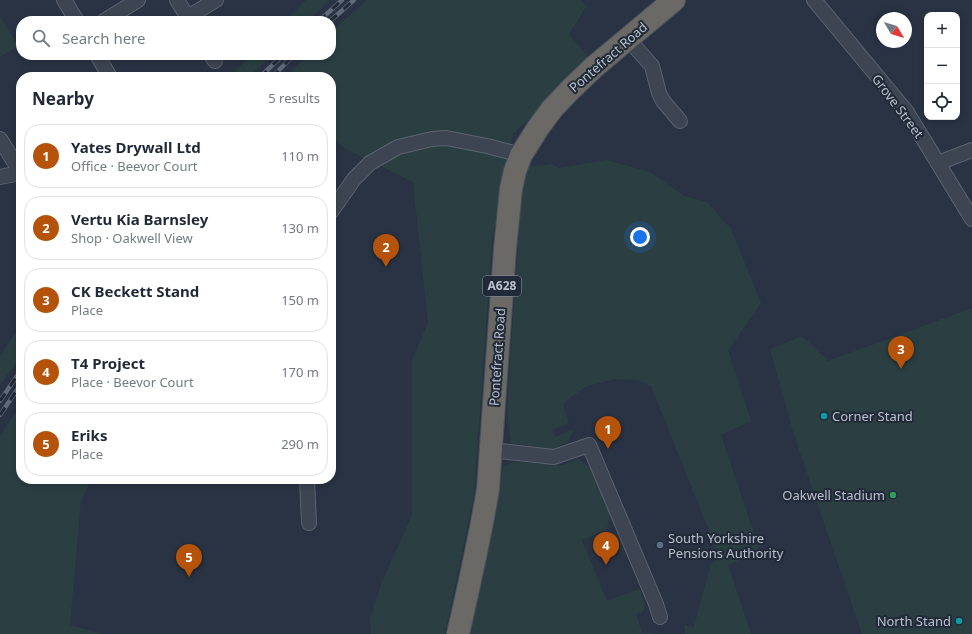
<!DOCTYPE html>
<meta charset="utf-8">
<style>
body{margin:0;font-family:"Noto Sans",sans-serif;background:#f6f6f7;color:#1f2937}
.controls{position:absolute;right:12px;top:12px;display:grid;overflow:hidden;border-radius:8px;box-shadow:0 2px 6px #0003}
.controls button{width:36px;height:36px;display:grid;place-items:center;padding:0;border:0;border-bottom:1px solid #e0e1e3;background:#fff;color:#1f2937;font:20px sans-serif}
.compass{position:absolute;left:876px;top:12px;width:36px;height:36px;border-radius:50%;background:#fff;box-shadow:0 2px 6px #0003;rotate:128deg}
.you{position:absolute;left:640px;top:237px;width:14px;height:14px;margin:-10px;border:3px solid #fff;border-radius:50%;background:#1a73e8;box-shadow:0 0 0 6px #1a73e833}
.badge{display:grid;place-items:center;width:26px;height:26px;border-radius:50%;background:#b45309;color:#fff;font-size:13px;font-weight:700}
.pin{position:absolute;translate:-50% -33px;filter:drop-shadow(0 1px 2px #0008)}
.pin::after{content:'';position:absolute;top:21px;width:14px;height:12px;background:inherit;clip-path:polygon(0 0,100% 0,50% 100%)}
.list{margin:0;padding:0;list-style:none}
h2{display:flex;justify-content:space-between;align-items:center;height:52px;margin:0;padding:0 16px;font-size:17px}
h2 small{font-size:13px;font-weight:400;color:#747a83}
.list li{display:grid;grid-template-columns:26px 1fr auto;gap:12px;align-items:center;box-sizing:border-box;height:64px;margin:0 8px 8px;padding:0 8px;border:1px solid #e0e1e3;border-radius:16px}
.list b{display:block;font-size:15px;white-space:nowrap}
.list p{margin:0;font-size:13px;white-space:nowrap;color:#747a83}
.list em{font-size:13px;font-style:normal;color:#747a83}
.icon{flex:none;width:22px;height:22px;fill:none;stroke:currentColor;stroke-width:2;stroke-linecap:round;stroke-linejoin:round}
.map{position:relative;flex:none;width:972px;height:634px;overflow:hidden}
.search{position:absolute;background:#fff;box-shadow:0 2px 6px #0003;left:16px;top:16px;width:320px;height:44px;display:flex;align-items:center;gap:10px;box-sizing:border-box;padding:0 14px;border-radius:16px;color:#747a83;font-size:15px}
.panel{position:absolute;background:#fff;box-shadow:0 2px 6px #0003;left:16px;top:72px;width:320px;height:412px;border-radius:16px}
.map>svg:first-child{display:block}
</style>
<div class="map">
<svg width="972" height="634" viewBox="0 0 972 634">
<rect width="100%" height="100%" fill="#293343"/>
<g fill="#2b3f43">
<path d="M 306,0 L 330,0 L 307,21 L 285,21 Z"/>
<path d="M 367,0 L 580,0 L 586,7 L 569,34 L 588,57 L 578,74 L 513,134 L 492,240 L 474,495 L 445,634 L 371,634 L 370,619 L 381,584 L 412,515 L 412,360 L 428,323 L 413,182 L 346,149 L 331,136 L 331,77 L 286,77 L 307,55 L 331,55 L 331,32 Z"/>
<path d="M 0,16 L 18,46 L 0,57 Z"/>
<path d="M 251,55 L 272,55 L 249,77 L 230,77 Z"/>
<path d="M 606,160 L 650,172 L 684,196 L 707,202 L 731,229 L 761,303 L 728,350 L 751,421 L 721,435 L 760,551 L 728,565 L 751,634 L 684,634 L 685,633 L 685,625 L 694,627 L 711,563 L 720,558 L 651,386 L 636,380 L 615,379 L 587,386 L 563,403 L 569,423 L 552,430 L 555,437 L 573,430 L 568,442 L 552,449 L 511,443 L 508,423 L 508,393 L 522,182 L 525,167 L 552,164 L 559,168 Z"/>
<path d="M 972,308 L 972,634 L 862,634 L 793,432 L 770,349 L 802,336 L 828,361 Z"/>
<path d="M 21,325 L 21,356 L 0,385 L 0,356 Z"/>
<path d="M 21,404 L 21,479 L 92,479 L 81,500 L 70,625 L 103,634 L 0,634 L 0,436 Z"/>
<path d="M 579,459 L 591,468 L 610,515 L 607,529 L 582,540 L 607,601 L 639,589 L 645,604 L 643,612 L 636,614 L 642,633 L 655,633 L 656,634 L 470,634 L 503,467 L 514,462 L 562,465 Z"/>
</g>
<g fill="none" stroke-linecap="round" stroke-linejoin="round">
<g stroke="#5b6370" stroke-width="16">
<g id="minor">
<path d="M 64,0 L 77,21"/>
<path d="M 177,0 L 190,21"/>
<path d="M 814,0 L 906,111 L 938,163 L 972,219"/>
<path d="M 188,17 L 216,0"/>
<path d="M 104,21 L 138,0"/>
<path d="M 628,39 L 652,66 L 659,93 L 663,101 L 680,121"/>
<path d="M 97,55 L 110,77"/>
<path d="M 211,55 L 215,61"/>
<path d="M 0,139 L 21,173"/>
<path d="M 938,163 L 972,150"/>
<path d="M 0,177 L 21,173"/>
<path d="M 331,212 L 354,179 L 370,163 L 398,147 L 432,139 L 446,138 L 487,146 L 521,155"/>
<path d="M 491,450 L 554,457 L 589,445 L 656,604 L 660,617"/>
<path d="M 307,479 L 309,523"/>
</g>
</g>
<g stroke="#48505d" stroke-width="24">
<path id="trunk" d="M 458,634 C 469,586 480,538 488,489 L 505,249 L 511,189 L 515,171 L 521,155 L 538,128 L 552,109 L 570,90 L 594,67 L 674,0"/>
</g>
<use href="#minor" stroke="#3d4552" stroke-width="14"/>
<use href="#trunk" stroke="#6a6966" stroke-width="22"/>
<g stroke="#5f6979" stroke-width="4.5">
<g id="rail">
<path d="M 319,21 L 342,0"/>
<path d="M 330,21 L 354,0"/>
<path d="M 260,77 L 283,55"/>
<path d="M 272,77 L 294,55"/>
<path d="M 0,401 L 21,370"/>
<path d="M 0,415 L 21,384"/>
</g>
</g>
<use href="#rail" stroke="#212a38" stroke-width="3" stroke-dasharray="9" stroke-linecap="butt"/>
</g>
<g fill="#0f9aa8" stroke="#212a38" stroke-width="1.5">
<circle cx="824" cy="416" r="4"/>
<circle cx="959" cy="621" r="4"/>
</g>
<circle fill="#2e9e5b" stroke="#212a38" stroke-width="1.5" cx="893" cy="495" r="4"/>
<circle fill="#5c6f8a" stroke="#212a38" stroke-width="1.5" cx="660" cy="545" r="4"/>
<g text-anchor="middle" stroke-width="4" stroke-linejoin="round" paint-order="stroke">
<rect fill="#212a38" stroke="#8c93a0" stroke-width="1" x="483" y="276" width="38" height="20" rx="3"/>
<g font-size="12" font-weight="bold" fill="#bac0cc">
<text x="502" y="290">A628</text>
</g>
<g font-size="13" fill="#bac0cc" stroke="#212a38">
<text transform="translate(608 57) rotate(-41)" y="5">Pontefract Road</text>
<text transform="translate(898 106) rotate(53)" y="5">Grove Street</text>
<text transform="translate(497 357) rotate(-86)" y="5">Pontefract Road</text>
</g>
<g font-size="13" fill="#bac0cc" stroke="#212a38" text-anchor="start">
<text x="832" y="421">Corner Stand</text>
<text x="885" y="500" text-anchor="end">Oakwell Stadium</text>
<text x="668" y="543">South Yorkshire<tspan x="668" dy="15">Pensions Authority</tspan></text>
<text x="951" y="626" text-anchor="end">North Stand</text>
</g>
</g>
</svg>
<div class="controls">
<button>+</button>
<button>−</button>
<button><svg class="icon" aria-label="locate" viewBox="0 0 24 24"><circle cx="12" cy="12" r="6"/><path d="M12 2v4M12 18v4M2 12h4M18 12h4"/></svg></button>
</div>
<svg class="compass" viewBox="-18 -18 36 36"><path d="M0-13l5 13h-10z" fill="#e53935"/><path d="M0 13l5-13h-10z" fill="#747a83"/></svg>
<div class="you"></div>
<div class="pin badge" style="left:608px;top:449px">1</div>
<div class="pin badge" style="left:386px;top:267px">2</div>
<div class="pin badge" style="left:901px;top:369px">3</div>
<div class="pin badge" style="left:606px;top:565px">4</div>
<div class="pin badge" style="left:189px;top:577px">5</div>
<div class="search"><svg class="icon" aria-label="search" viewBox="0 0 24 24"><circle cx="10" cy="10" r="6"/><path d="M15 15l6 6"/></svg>Search here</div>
<section class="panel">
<h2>Nearby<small>5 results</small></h2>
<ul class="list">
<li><span class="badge">1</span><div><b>Yates Drywall Ltd</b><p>Office · Beevor Court</p></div><em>110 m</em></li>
<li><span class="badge">2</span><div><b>Vertu Kia Barnsley</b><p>Shop · Oakwell View</p></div><em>130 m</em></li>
<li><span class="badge">3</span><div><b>CK Beckett Stand</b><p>Place</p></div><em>150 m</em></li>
<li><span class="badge">4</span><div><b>T4 Project</b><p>Place · Beevor Court</p></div><em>170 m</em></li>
<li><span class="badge">5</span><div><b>Eriks</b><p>Place</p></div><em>290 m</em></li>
</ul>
</section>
</div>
